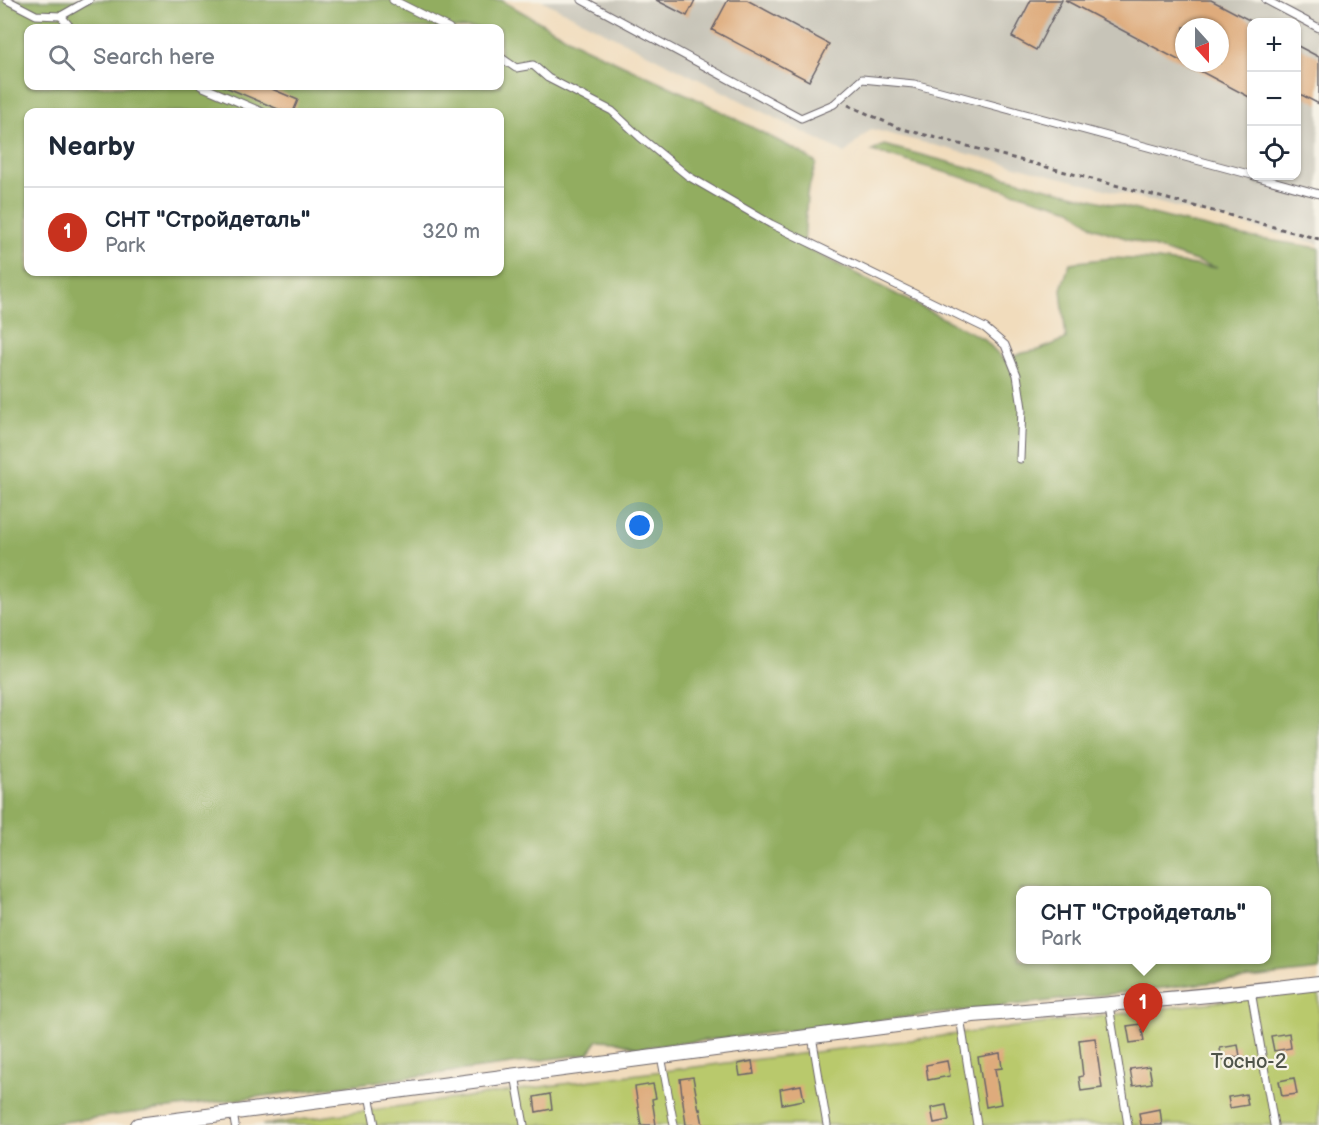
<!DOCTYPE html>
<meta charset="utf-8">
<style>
body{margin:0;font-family:"Balsamiq Sans",sans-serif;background:#f2f2f3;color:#1f2937}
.controls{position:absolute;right:18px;top:18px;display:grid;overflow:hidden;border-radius:12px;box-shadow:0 2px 4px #0004}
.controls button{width:54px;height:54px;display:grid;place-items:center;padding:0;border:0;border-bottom:2px solid #e0e1e3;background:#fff;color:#1f2937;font:30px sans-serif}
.compass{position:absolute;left:1175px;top:18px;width:54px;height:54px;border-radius:50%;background:#fff;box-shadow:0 2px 4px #0004;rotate:159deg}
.you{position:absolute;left:640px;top:526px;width:21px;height:21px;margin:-15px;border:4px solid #fff;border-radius:50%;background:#1a73e8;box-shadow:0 0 0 9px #1a73e833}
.badge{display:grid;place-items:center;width:39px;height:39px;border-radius:50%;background:#c8321e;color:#fff;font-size:20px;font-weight:700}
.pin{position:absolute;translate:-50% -50px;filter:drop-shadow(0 2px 3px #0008)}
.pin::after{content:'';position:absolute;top:32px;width:21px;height:18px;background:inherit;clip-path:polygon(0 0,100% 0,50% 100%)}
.popup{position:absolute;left:1016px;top:886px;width:255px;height:78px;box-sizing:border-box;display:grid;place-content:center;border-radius:12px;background:#fff;filter:drop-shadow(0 2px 4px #0005);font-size:20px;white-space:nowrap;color:#747a83}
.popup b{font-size:22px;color:#1f2937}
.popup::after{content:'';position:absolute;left:50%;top:100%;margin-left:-12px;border:12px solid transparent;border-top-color:#fff}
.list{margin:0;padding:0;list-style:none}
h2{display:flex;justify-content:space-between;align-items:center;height:78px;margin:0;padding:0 24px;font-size:26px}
h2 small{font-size:20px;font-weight:400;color:#747a83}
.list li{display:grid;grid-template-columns:39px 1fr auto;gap:18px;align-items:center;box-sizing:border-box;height:90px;padding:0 24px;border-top:2px solid #e0e1e3}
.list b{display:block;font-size:22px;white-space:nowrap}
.list p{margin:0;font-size:20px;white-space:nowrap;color:#747a83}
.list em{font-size:20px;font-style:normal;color:#747a83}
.icon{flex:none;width:33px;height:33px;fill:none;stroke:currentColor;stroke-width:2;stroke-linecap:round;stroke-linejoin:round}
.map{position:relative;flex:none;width:1319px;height:1125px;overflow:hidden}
.search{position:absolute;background:#fff;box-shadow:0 2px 4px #0004;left:24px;top:24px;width:480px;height:66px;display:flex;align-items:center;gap:15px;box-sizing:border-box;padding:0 21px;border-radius:12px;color:#747a83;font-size:22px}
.panel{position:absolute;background:#fff;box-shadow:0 2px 4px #0004;left:24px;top:108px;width:480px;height:168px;border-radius:12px}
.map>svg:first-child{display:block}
</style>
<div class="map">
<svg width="1319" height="1125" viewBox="0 0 1319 1125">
<rect width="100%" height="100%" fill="#f7f3e8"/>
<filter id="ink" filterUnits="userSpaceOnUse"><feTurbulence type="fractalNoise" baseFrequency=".0167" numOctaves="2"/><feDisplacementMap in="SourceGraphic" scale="12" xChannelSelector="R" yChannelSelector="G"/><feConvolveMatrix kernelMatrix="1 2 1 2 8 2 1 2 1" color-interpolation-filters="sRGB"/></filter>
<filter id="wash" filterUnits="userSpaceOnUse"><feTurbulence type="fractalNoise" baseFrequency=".008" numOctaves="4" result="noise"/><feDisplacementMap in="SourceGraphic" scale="24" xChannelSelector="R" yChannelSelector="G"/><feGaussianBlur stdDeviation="1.35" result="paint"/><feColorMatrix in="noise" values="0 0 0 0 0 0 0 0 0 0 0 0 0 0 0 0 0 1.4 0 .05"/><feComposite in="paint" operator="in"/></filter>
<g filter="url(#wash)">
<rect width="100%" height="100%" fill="#f1dcbc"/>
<path fill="#c7c4b8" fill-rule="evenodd" d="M 541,0 L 1319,0 L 1319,244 L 871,129 L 845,153 ZM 1252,22 L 1296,22 L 1296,176 L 1252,176 ZM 1184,27 L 1220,27 L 1220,63 L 1184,63 Z"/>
<path fill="#b9c96c" stroke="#6e7654" stroke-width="1.5" d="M 1319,989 L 1319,1125 L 262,1125 L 615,1077 Z"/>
<path fill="#92ad60" stroke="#5a684e" stroke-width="1.5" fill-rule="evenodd" d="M 0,0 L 501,0 L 580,45 L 701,101 L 800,152 L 816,163 L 807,195 L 804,247 L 984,339 L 1004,360 L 1023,353 L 1039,350 L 1066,339 L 1061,289 L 1070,263 L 1111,258 L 1158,260 L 1217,268 L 1095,228 L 1071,209 L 872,151 L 884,145 L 1043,187 L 1242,236 L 1319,248 L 1319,970 L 638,1048 L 615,1041 L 598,1040 L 588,1054 L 40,1125 L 0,1125 ZM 28,28 L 500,28 L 500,86 L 28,86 ZM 28,112 L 500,112 L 500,272 L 28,272 ZM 1020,890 L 1266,890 L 1266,960 L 1020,960 Z"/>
<g id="blocks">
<g fill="#deab7b">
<path d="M 656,0 L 695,0 L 687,16 Z"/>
<path d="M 728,0 L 747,0 L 829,44 L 809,81 L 712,30 Z"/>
<path d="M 1031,0 L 1062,0 L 1036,50 L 1012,37 Z"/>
<path d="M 1065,0 L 1211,0 L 1251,21 L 1251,98 L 1185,63 L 1220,63 L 1220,27 L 1184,27 L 1184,63 Z"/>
<path d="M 1296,45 L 1319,57 L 1319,104 L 1296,92 Z"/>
<path d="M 223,86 L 265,86 L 298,100 L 293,112 L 285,112 Z"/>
<path d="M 1141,1024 L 1144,1041 L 1130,1043 L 1127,1026 Z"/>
<path d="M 1289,1033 L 1291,1048 L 1274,1051 L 1271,1036 Z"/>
<path d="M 1095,1038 L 1102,1088 L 1081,1091 L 1079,1077 L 1083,1076 L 1079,1040 Z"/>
<path d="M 1238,1045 L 1240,1056 L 1222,1060 L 1220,1048 Z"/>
<path d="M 1000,1053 L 1002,1068 L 995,1069 L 1001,1104 L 986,1107 L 978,1057 Z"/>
<path d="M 752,1061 L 754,1074 L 740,1076 L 738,1064 Z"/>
<path d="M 947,1061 L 950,1076 L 928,1080 L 926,1065 Z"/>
<path d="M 1149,1066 L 1152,1083 L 1133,1086 L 1130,1069 Z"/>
<path d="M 693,1077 L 699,1110 L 700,1109 L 703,1125 L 686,1125 L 680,1079 Z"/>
<path d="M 1294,1078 L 1297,1094 L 1282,1096 L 1279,1081 Z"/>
<path d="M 653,1084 L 656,1098 L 652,1099 L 656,1125 L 641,1125 L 635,1087 Z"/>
<path d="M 801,1085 L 804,1100 L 782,1104 L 780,1089 Z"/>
<path d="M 550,1094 L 552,1109 L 536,1112 L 534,1097 Z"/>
<path d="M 1246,1094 L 1248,1105 L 1230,1108 L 1228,1097 Z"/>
<path d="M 946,1105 L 949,1120 L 934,1123 L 931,1108 Z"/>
<path d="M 1160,1109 L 1162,1125 L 1141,1125 L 1139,1113 Z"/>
</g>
</g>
</g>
<g filter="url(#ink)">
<use href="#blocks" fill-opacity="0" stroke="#6a6368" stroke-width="1.5"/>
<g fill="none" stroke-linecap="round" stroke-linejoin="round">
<g stroke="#6a6368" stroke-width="9">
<g id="service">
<path d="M 7,0 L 36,15 L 61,16 L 89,0"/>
<path d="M 393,0 L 449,28"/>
<path d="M 582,0 L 801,118 L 834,104 L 862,79 L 914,84 L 1252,175"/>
<path d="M 1266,0 L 1319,28"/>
<path d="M 61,16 L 71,28"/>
<path d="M 500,57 L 516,68 L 533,65 L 548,78 L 612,111 L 640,137 L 688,176 L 771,224 L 985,328 L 1005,345 L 1017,375 L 1022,408 L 1020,459"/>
<path d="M 201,86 L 262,112"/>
<path d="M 1254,176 L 1319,194"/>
<path d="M 1251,991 L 1274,1125"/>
<path d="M 1109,1005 L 1128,1125"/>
<path d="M 960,1017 L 977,1125"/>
<path d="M 812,1036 L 827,1125"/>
<path d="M 661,1056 L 674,1125"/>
<path d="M 515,1075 L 524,1125"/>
<path d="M 369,1095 L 375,1125"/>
<path d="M 233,1112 L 235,1125"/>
</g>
</g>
<g stroke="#6a6368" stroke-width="16">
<path id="minor" d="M 138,1125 L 973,1015 C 1089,1006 1204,997 1319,983"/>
</g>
<path stroke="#6a6368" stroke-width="3" stroke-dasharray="4.5 4.5" stroke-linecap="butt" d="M 848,105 L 899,128 L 1319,239"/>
<use href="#service" stroke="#fff" stroke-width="7"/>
<use href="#minor" stroke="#fff" stroke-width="14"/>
</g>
</g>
<g text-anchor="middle" stroke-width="4.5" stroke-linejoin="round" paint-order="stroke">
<g font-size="21" fill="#4f544a" stroke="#f7f3e8">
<text x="1249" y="1068">Тосно-2</text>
</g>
</g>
</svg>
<div class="controls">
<button>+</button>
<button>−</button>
<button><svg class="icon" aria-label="locate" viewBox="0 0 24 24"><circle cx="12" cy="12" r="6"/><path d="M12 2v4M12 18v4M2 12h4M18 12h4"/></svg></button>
</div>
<svg class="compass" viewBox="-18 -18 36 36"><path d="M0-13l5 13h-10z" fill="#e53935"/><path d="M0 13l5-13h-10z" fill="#747a83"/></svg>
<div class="you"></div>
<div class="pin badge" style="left:1143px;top:1033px">1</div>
<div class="popup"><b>СНТ &quot;Стройдеталь&quot;</b>Park</div>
<div class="search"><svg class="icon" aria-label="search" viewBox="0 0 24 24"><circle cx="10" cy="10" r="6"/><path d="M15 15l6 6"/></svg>Search here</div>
<section class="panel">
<h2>Nearby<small></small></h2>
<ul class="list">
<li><span class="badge">1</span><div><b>СНТ &quot;Стройдеталь&quot;</b><p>Park</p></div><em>320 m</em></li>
</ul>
</section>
</div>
